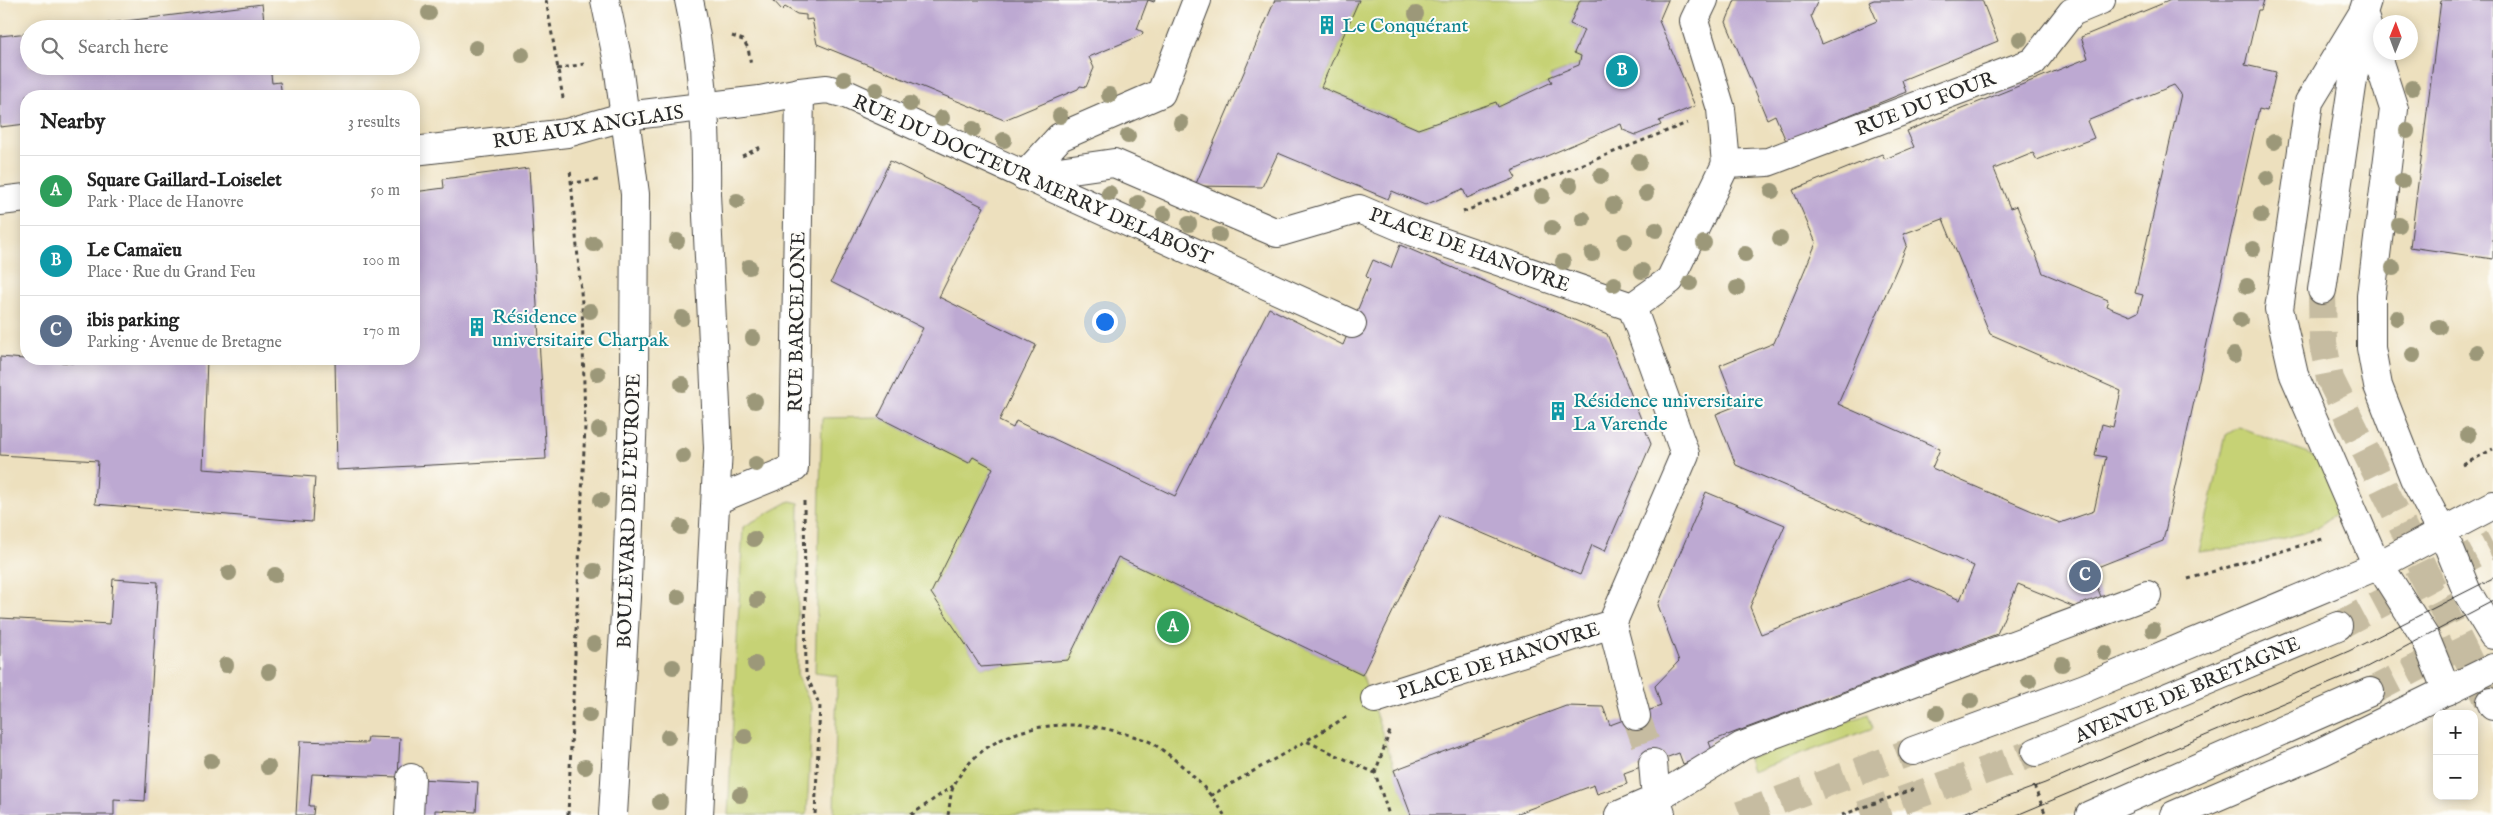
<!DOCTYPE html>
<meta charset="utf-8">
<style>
body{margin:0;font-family:"IM FELL English",serif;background:#f2f2f2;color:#222}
.controls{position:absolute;right:15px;bottom:15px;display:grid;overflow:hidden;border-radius:10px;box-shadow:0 2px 12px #0003}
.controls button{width:45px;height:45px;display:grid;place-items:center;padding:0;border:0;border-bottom:1px solid #e0e0e0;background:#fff;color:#222;font:25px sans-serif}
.compass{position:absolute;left:2373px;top:15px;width:45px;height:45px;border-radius:50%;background:#fff;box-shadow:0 2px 12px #0003;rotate:1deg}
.you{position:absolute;left:1104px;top:321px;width:18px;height:18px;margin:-12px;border:4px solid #fff;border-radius:50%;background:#1a73e8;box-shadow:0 0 0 8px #1a73e833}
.badge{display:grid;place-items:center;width:32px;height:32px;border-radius:50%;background:#ea580c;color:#fff;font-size:16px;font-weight:700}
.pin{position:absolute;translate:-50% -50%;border:2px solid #fff;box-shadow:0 1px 5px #0006}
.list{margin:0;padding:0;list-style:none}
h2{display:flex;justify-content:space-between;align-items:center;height:65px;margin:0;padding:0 20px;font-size:21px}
h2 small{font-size:16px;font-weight:400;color:#767676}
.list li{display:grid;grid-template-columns:32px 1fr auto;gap:15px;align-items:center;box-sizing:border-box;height:70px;padding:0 20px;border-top:1px solid #e0e0e0}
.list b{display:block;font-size:19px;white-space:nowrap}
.list p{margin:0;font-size:16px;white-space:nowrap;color:#767676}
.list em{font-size:16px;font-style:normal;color:#767676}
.icon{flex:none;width:28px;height:28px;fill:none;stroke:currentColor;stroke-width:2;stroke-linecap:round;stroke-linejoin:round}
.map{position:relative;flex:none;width:2493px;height:815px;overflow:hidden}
.search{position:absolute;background:#fff;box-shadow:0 2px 12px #0003;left:20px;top:20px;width:400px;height:55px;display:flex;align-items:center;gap:12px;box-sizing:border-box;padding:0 18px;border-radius:28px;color:#767676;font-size:19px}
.panel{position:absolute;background:#fff;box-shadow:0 2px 12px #0003;left:20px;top:90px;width:400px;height:275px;border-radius:20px}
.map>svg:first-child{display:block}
</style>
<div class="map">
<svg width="2493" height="815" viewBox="0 0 2493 815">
<rect width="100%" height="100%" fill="#fdfcf7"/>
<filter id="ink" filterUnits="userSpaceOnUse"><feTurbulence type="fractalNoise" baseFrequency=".02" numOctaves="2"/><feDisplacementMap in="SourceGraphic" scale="10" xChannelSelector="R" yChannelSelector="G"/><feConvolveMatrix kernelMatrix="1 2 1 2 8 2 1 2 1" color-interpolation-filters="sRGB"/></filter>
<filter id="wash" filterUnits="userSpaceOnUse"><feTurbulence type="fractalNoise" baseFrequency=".0096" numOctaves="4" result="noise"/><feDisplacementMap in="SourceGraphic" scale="20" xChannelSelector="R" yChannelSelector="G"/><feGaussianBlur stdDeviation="1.12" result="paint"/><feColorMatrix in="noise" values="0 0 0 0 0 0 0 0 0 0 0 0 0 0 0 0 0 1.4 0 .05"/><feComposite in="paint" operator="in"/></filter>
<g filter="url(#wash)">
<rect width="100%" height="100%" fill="#ede0be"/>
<g fill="#c6d274" stroke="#787e50">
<path d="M 1359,0 L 1580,0 L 1570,24 L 1584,30 L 1575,53 L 1581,56 L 1579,65 L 1550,76 L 1552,82 L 1498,107 L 1496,102 L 1418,129 L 1321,87 Z"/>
<path d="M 878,417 L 969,463 L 973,457 L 993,468 L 931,593 L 981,667 L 1068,660 L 1118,557 L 1362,675 L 1411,815 L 834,815 L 837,676 L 815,673 L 822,418 Z"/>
<path d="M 2239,427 L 2318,457 L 2342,511 L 2310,531 L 2263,544 L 2199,552 L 2226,435 Z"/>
<path d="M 790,501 L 799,503 L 797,675 L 812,707 L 807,815 L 728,815 L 743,527 Z"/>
<path d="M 1868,714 L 1873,728 L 1752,772 L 1748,759 Z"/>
</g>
<g id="blocks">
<g fill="#bda9d2" fill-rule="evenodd">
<path d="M 773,0 L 1155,0 L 1154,2 L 1148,0 L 1137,29 L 1143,32 L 1142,35 L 1089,57 L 1094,68 L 1086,87 L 1080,86 L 1078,89 L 1004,120 L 817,44 L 812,19 L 806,20 L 806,15 L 797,14 L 785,7 L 782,10 Z"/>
<path d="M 1275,0 L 1359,0 L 1321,87 L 1418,129 L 1496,102 L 1498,107 L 1552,82 L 1549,77 L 1579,65 L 1581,56 L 1574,53 L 1584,30 L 1570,24 L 1580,0 L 1668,0 L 1659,21 L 1695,106 L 1659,121 L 1661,125 L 1636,135 L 1623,130 L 1621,124 L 1512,171 L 1516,178 L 1467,198 L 1463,189 L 1425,205 L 1392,191 L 1388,199 L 1278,153 L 1262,187 L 1195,186 Z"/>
<path d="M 1735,0 L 1818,0 L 1811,16 L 1822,44 L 1877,21 L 1869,2 L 1874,0 L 1982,0 L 1998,41 L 1902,80 L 1906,92 L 1786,141 L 1775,115 L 1767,119 L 1726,22 Z"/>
<path d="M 2171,0 L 2264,0 L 2261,10 L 2258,10 L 2245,65 L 2276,72 L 2267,111 L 2259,109 L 2163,541 L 2090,570 L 2102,599 L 2079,609 L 2018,584 L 1997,634 L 1709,742 L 1713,753 L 1683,764 L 1679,753 L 1624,773 L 1627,784 L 1597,794 L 1594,785 L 1513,815 L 1411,815 L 1394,770 L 1566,706 L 1603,707 L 1610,725 L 1661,706 L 1655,686 L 1679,661 L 1658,605 L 1706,492 L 1785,525 L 1750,607 L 1761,634 L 1909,578 L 1960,600 L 1974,566 L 1736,465 L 1716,414 L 1736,406 L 1720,365 L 1774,343 L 1816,243 L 1793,190 L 1882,154 L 1885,159 L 1914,147 L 1907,131 L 2088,58 L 2081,37 ZM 2174,85 L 2181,94 L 2135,293 L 2143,295 L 2138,312 L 2130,316 L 2106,306 L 2108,300 L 2043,273 L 2017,206 L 2010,208 L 1994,169 L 2033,153 L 2037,160 L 2094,138 L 2087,121 ZM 1943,219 L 1990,334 L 2121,391 L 2113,427 L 2102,424 L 2095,455 L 2106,457 L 2094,511 L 2060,523 L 1932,468 L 1940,449 L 1838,404 L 1907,245 L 1903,234 Z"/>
<path d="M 2441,0 L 2493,0 L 2493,259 L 2410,247 Z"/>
<path d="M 262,4 L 265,29 L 71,29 L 70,28 Z"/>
<path d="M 29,33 L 29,66 L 270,66 L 272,83 L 280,82 L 282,96 L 26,96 L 26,124 L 0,127 L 0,36 Z"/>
<path d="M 890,161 L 984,207 L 939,297 L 1036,345 L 999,421 L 1013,428 L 1016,421 L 1175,496 L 1269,308 L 1343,345 L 1370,280 L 1366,276 L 1373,260 L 1391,268 L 1400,245 L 1607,334 L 1651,444 L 1605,551 L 1592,545 L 1580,575 L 1440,515 L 1362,675 L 1118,557 L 1068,660 L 981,667 L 931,593 L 993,468 L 973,457 L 969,463 L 878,417 L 923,328 L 831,282 Z"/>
<path d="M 529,168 L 546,459 L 337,470 L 335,359 L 414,359 L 414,192 L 444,188 L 443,179 Z"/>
<path d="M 0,357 L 73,363 L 74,359 L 207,359 L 203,469 L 315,477 L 312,522 L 95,504 L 98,461 L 0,455 Z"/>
<path d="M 113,579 L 158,582 L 145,801 L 114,799 L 114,815 L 0,815 L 0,618 L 110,624 Z"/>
<path d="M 368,737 L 400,738 L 398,777 L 312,774 L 309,806 L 314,806 L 313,815 L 296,815 L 300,741 L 367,743 Z"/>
<path d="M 419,779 L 478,782 L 476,812 L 435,810 L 435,815 L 417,815 Z"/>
</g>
</g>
</g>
<g filter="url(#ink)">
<use href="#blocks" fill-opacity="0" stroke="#484641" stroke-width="1"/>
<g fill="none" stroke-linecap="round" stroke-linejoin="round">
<g stroke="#c6bca1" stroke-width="28" stroke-dasharray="28 14" stroke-linecap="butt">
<path d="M 2322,290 L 2323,343 L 2330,379 L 2493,710"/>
<path d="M 2338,626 L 2493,544"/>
<path d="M 2370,692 L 2455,648"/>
<path d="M 1636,716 L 1653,763"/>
<path d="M 1740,815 L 1913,751"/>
<path d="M 1862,815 L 2036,752"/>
</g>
<g stroke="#484641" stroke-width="30">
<g id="minor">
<path d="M 1704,0 L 1694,21 L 1721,109 L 1726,164"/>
<path d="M 2367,0 L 2363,13 L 2309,102 L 2279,309 L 2294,375 L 2371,552 L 2425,637 L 2447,691"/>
<path d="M 2363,13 L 2394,109 L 2371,296 L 2371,348 L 2378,386 L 2414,478 L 2443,533 L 2467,592 L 2493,635"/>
<path d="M 414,151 L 567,133 L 626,116 L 760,100 L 800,92 L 827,89 L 846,94 L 1352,324"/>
<path d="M 1726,164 L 1768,162 L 2033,62 L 2072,12 L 2101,0"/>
<path d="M 1024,176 L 1114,163 L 1277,233 L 1359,209 L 1413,232 L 1632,307 L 1670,280 L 1726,164"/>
<path d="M 1024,176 L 1060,137 L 1161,93 L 1197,0"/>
<path d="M 0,201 L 26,198"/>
<path d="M 2322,290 L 2361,25"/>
<path d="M 716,500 L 794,468 L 800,92"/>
<path d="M 1612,624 L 1636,716"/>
<path d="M 1375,699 L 1612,624 L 1685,454 L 1632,307"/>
<path d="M 2491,702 L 2493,706"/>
<path d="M 1913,751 L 2085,688 L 2379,565 L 2493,505"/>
<path d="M 2036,752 L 2338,626"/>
<path d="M 1653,763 L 1656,799 L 1661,814"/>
<path d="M 409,815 L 411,778"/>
<path d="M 1619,815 L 1656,799 L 1742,746 L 2147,595"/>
<path d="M 2090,815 L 2370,692"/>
<path d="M 2174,815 L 2321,752 L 2493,668"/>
</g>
</g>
<g stroke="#484641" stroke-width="30">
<g id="major">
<path d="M 605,0 L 617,57 L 635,194 L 634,383 L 627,580 L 613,815"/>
<path d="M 689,0 C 703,63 707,129 706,194 L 718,448 L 699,815"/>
</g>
</g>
<g stroke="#484641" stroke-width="3" stroke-dasharray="4 4" stroke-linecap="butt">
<path d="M 546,0 L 563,98"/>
<path d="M 732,36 L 743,40 L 748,48 L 751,65"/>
<path d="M 557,69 L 584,64"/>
<path d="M 742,156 L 763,146"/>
<path d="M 570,183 L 598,180"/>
<path d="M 1463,212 L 1687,123"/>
<path d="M 2463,465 L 2493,449"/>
<path d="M 804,501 L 806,674 L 820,706 L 815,815"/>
<path d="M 2188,579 L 2326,538"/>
<path d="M 1346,717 L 1306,741 L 1375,773 L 1389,815"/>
<path d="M 1375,773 L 1390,731"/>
<path d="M 2034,786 L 2046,815"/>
<path d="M 1210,796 L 1306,741"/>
<path d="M 568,815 L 585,426 L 582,303 L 570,169"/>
<path d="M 911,815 L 953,786"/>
<path d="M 948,815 C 950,806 950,793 954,785 C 985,725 1064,715 1122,733 C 1132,736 1143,738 1152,743 C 1176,758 1211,790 1224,815"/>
<path d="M 1842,815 L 1917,788"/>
</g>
<use href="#minor" stroke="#fff" stroke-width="28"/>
<use href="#major" stroke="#fff" stroke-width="28"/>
<g stroke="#2b2b2b" stroke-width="1">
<path d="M 1958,815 L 2045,783 L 2349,651 L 2493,578"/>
<path d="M 2017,815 L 2359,671 L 2493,601"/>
</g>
</g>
<g fill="#9c9879">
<circle cx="429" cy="13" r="8"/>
<circle cx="1416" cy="14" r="8"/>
<circle cx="2020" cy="39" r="8"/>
<circle cx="476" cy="48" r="8"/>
<circle cx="522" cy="55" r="8"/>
<circle cx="844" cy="79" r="8"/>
<circle cx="2412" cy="88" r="8"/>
<circle cx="876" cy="90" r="8"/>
<circle cx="1109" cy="95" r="8"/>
<circle cx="910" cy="104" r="8"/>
<circle cx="1060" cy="116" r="8"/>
<circle cx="942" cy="118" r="8"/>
<circle cx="1181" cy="123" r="8"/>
<circle cx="973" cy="129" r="8"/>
<circle cx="2407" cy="131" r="8"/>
<circle cx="1128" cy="136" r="8"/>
<circle cx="1004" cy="140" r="8"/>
<circle cx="2274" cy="142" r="8"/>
<circle cx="1639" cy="162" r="8"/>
<circle cx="1601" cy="176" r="8"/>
<circle cx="2267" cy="178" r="8"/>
<circle cx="2402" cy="181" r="8"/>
<circle cx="1570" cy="185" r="8"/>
<circle cx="1772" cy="191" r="8"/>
<circle cx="1109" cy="193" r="8"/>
<circle cx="1646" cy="193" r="8"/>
<circle cx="1542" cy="196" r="8"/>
<circle cx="737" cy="201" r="8"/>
<circle cx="1138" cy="203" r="8"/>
<circle cx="1613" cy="205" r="8"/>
<circle cx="1164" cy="214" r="8"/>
<circle cx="2261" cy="215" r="8"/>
<circle cx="1583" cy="219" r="8"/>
<circle cx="1189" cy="224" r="8"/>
<circle cx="2399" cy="225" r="8"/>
<circle cx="1552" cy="228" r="8"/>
<circle cx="1656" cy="230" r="8"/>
<circle cx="1219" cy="235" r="8"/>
<circle cx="1780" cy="239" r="8"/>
<circle cx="677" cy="241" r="8"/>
<circle cx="1625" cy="241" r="8"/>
<circle cx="1704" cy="243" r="8"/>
<circle cx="594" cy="244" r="8"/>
<circle cx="2253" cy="249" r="8"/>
<circle cx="1592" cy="254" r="8"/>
<circle cx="1745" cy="254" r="8"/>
<circle cx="1563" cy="262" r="8"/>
<circle cx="749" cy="267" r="8"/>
<circle cx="2393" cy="268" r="8"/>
<circle cx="1642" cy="271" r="8"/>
<circle cx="1690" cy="283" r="8"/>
<circle cx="1614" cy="284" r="8"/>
<circle cx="2247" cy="286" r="8"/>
<circle cx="1737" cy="288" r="8"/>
<circle cx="590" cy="311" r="8"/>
<circle cx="682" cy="318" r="8"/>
<circle cx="2397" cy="318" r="8"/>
<circle cx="2240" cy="320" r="8"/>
<circle cx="2439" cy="327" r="8"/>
<circle cx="753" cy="338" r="8"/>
<circle cx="2477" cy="352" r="8"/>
<circle cx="2234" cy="355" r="8"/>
<circle cx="2413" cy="355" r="8"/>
<circle cx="598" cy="374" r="8"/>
<circle cx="682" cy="384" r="8"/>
<circle cx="755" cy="401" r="8"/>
<circle cx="599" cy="430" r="8"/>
<circle cx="2468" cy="435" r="8"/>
<circle cx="683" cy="456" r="8"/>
<circle cx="756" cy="464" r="8"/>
<circle cx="601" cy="500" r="8"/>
<circle cx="681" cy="527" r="8"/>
<circle cx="754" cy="539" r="8"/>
<circle cx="594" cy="571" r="8"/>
<circle cx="229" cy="573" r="8"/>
<circle cx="275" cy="575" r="8"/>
<circle cx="678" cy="597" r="8"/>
<circle cx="757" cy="600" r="8"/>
<circle cx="2153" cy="630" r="8"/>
<circle cx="594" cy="644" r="8"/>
<circle cx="2105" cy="653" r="8"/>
<circle cx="755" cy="664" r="8"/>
<circle cx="2062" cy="664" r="8"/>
<circle cx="226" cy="665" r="8"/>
<circle cx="673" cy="667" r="8"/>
<circle cx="269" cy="672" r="8"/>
<circle cx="2029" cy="681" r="8"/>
<circle cx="1971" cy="701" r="8"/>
<circle cx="1937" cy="713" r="8"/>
<circle cx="589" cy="715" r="8"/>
<circle cx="745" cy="736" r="8"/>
<circle cx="668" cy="737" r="8"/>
<circle cx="211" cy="761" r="8"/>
<circle cx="268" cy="767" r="8"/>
<circle cx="585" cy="767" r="8"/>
<circle cx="740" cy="795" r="8"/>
<circle cx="660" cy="802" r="8"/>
</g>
</g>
<defs>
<g id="building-bare" transform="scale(1.5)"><path d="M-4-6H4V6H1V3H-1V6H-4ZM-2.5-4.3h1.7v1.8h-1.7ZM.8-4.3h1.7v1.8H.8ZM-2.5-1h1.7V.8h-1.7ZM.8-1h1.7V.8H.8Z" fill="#0f9aa8" stroke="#fdfcf7" stroke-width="2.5" paint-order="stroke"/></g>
</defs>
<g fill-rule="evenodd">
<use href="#building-bare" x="1327" y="25"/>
<use href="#building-bare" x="477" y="327"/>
<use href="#building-bare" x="1558" y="411"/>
</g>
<g text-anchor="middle" stroke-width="4" stroke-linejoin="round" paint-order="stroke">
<g font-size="20" fill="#0d838f" stroke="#fdfcf7" text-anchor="start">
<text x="1342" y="32">Le Conquérant</text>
<text x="492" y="323">Résidence<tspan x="492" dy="23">universitaire Charpak</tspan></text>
<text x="1573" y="407">Résidence universitaire<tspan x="1573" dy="23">La Varende</tspan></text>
</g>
<g font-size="20" fill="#2b2b2b" stroke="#fdfcf7">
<text transform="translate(1925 103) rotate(-21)" y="7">RUE DU FOUR</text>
<text transform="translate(588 126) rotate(-9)" y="7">RUE AUX ANGLAIS</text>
<text transform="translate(1033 179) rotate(24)" y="7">RUE DU DOCTEUR MERRY DELABOST</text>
<text transform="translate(1470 249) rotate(20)" y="7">PLACE DE HANOVRE</text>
<text transform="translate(796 322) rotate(-89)" y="7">RUE BARCELONE</text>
<text transform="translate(628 511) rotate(-88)" y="7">BOULEVARD DE L'EUROPE</text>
<text transform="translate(1498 660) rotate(-18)" y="7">PLACE DE HANOVRE</text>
<text transform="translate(2187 689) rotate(-23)" y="7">AVENUE DE BRETAGNE</text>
</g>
</g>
</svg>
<div class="controls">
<button>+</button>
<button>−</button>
</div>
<svg class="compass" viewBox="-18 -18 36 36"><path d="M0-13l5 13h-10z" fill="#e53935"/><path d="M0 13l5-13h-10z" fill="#767676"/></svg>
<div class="you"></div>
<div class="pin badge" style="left:1173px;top:627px;background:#2e9e5b">A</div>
<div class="pin badge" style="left:1622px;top:71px;background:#0f9aa8">B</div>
<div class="pin badge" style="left:2085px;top:576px;background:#5c6f8a">C</div>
<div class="search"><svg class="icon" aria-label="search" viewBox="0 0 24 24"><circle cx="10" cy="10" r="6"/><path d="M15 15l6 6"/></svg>Search here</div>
<section class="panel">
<h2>Nearby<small>3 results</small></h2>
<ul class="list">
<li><span class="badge" style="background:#2e9e5b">A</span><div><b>Square Gaillard-Loiselet</b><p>Park · Place de Hanovre</p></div><em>50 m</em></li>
<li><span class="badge" style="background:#0f9aa8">B</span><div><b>Le Camaïeu</b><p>Place · Rue du Grand Feu</p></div><em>100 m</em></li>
<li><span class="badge" style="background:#5c6f8a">C</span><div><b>ibis parking</b><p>Parking · Avenue de Bretagne</p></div><em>170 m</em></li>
</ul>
</section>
</div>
